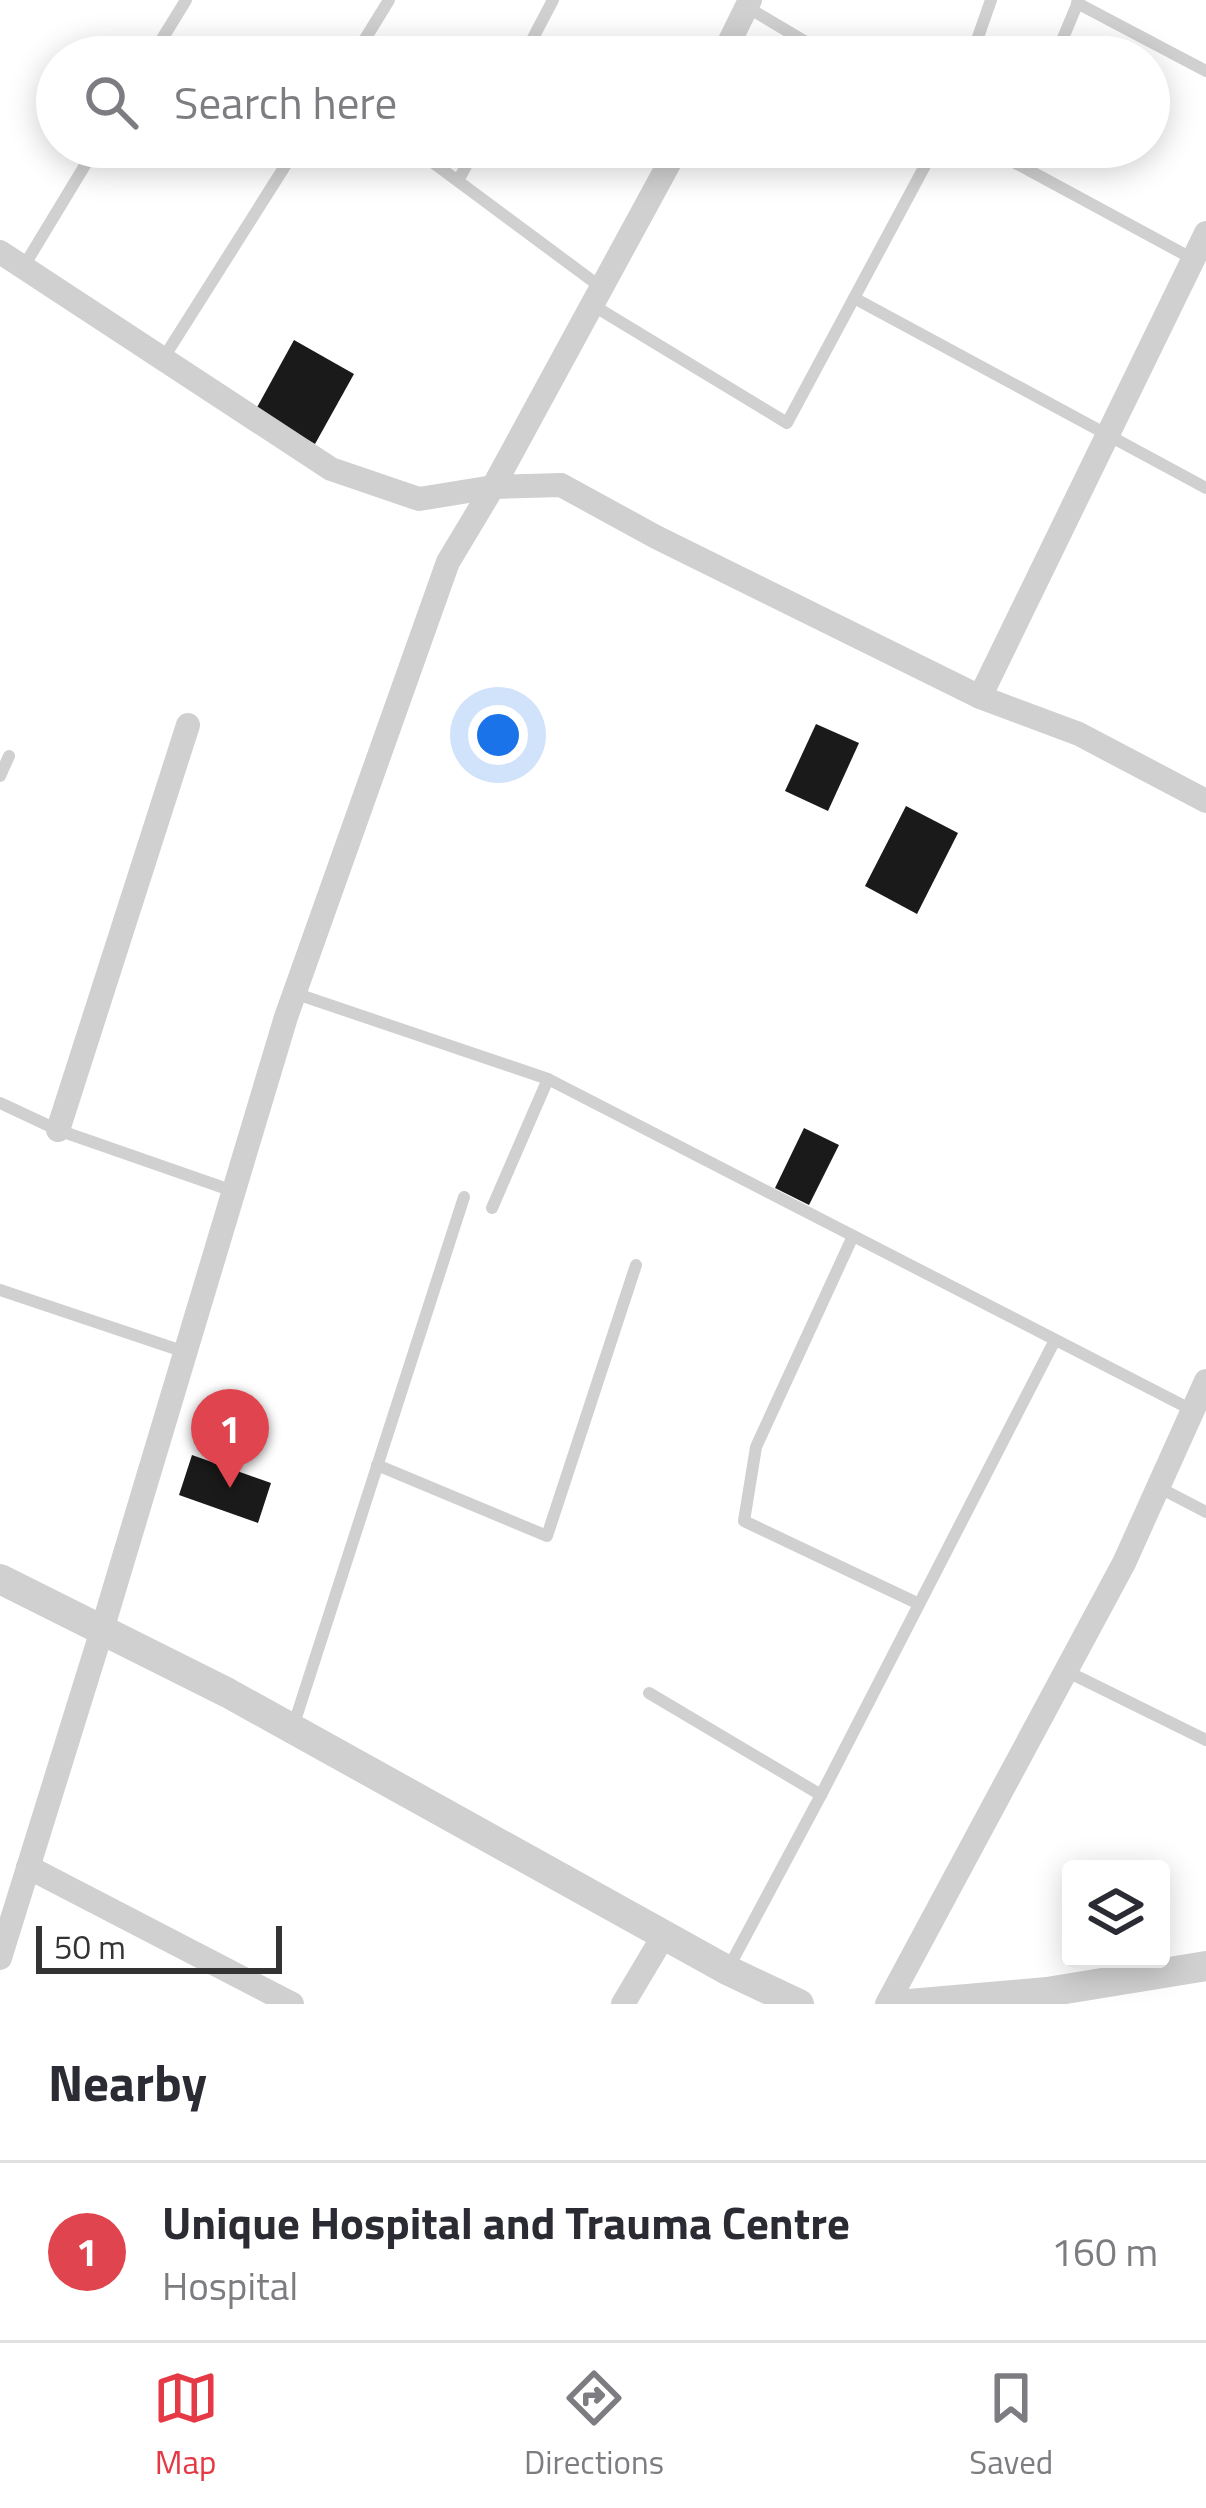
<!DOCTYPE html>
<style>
body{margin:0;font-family:"Titillium Web",sans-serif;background:#f2f2f3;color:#2b2b33}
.controls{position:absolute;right:36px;bottom:36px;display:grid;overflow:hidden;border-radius:12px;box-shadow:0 6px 30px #0003}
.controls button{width:108px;height:108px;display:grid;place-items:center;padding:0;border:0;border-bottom:3px solid #e1e1e2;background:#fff;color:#2b2b33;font:60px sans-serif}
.scale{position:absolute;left:36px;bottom:30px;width:246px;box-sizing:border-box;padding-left:12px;border:6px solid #333;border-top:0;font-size:33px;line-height:42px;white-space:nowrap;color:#333;-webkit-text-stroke:9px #fff;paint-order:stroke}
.you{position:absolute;left:498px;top:735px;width:42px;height:42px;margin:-30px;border:9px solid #fff;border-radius:50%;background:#1a73e8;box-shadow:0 0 0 18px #1a73e833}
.badge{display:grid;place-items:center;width:78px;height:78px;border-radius:50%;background:#e63946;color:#fff;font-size:39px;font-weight:700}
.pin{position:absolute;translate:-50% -99px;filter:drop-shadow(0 3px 6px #0008)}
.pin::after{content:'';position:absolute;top:63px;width:42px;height:36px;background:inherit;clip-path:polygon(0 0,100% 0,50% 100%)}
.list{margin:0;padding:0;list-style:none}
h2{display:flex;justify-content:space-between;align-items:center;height:156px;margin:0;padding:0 48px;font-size:51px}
h2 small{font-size:39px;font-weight:400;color:#7c7c81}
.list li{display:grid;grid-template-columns:78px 1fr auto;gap:36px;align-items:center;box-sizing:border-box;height:180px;padding:0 48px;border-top:3px solid #e1e1e2}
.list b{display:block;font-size:45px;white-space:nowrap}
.list p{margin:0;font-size:39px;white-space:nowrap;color:#7c7c81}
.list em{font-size:39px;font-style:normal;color:#7c7c81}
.icon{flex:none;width:66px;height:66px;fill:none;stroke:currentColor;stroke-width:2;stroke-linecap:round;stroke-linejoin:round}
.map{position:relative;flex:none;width:1206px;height:2004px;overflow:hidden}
.search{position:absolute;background:#fff;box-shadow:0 6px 30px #0003;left:36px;right:36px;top:36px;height:132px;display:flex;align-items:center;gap:30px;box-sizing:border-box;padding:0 42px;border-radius:66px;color:#7c7c81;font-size:45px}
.sheet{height:336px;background:#fff}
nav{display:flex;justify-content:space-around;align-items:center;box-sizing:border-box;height:168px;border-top:3px solid #e1e1e2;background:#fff;font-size:33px;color:#7c7c81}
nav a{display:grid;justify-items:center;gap:6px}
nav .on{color:#e63946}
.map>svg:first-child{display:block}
</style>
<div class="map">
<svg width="1206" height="2004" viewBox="0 0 1206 2004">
<rect width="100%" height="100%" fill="#fff"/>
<g fill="#1a1a1a">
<path d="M 294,340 L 354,374 L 315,444 L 255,411 Z"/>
<path d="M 816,724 L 859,743 L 828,811 L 785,791 Z"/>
<path d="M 906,806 L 958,833 L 917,914 L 865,886 Z"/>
<path d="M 804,1128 L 839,1145 L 809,1205 L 775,1188 Z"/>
<path d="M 192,1455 L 271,1483 L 258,1523 L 179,1495 Z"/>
</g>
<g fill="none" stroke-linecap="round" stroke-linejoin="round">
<g stroke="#d0d0d0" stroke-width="12">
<path d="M 1077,3 L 1206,71"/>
<path d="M 747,7 L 831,57"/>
<path d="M 151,57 L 186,0"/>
<path d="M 354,57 L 389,0"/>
<path d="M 523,57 L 553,0"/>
<path d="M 971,57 L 991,0"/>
<path d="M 1055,57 L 1079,0"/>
<path d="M 412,147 L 602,288"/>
<path d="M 986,147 L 1193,259"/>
<path d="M 458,181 L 476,147"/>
<path d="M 24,266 L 96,147"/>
<path d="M 854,298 L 1206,488"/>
<path d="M 594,306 L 787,423 L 935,147"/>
<path d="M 163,359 L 297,147"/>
<path d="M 0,776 L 9,756"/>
<path d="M 294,993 L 548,1079 L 1192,1410"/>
<path d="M 0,1103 L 58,1130 L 233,1191"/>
<path d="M 492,1208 L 548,1079"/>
<path d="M 853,1236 L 756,1447 L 744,1521 L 919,1604"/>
<path d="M 0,1290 L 185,1352"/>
<path d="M 377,1465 L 547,1536 L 636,1265"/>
<path d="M 1158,1487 L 1206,1512"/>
<path d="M 1066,1671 L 1206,1740"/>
<path d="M 649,1693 L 821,1795"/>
<path d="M 293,1727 L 464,1197"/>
<path d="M 729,1967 L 821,1795 L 1055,1340"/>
</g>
<g stroke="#d0d0d0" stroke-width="24">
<path d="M 722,57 L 750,0"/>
<path d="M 0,252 L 331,469 L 419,499 L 493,487 L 561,485 L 656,537 L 980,697 L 1079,734 L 1206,801"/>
<path d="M 980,697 L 1206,233"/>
<path d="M 58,1130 L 188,725"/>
<path d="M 28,1867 L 292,2004"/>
<path d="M 0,1958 L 102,1630 L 286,1017 L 448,562 L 493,487 L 678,147"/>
<path d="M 623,2004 L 664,1935"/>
<path d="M 887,2004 L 1124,1563 L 1206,1381"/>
</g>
<g stroke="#d0d0d0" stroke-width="30">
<path d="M 0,1579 L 228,1693 L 727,1970 L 799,2004"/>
<path d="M 909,2004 L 1047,1992 L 1206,1966"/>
</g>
</g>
</svg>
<div class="controls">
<button><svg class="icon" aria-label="layers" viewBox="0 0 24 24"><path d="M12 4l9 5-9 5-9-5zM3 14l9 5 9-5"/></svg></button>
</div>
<div class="scale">50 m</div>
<div class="you"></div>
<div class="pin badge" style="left:230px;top:1488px;background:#e0444e">1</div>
<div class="search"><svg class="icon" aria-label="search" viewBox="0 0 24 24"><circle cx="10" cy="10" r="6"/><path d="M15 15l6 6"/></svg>Search here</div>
</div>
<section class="sheet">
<h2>Nearby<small></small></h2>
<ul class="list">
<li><span class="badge" style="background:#e0444e">1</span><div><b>Unique Hospital and Trauma Centre</b><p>Hospital</p></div><em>160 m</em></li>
</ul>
</section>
<nav>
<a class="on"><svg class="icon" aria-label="map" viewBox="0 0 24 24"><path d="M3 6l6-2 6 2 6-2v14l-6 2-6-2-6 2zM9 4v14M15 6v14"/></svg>Map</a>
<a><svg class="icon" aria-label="directions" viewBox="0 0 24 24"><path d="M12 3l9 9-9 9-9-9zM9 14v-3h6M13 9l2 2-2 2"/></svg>Directions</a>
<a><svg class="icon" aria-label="saved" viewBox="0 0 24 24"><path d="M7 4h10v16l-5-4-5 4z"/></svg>Saved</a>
</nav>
